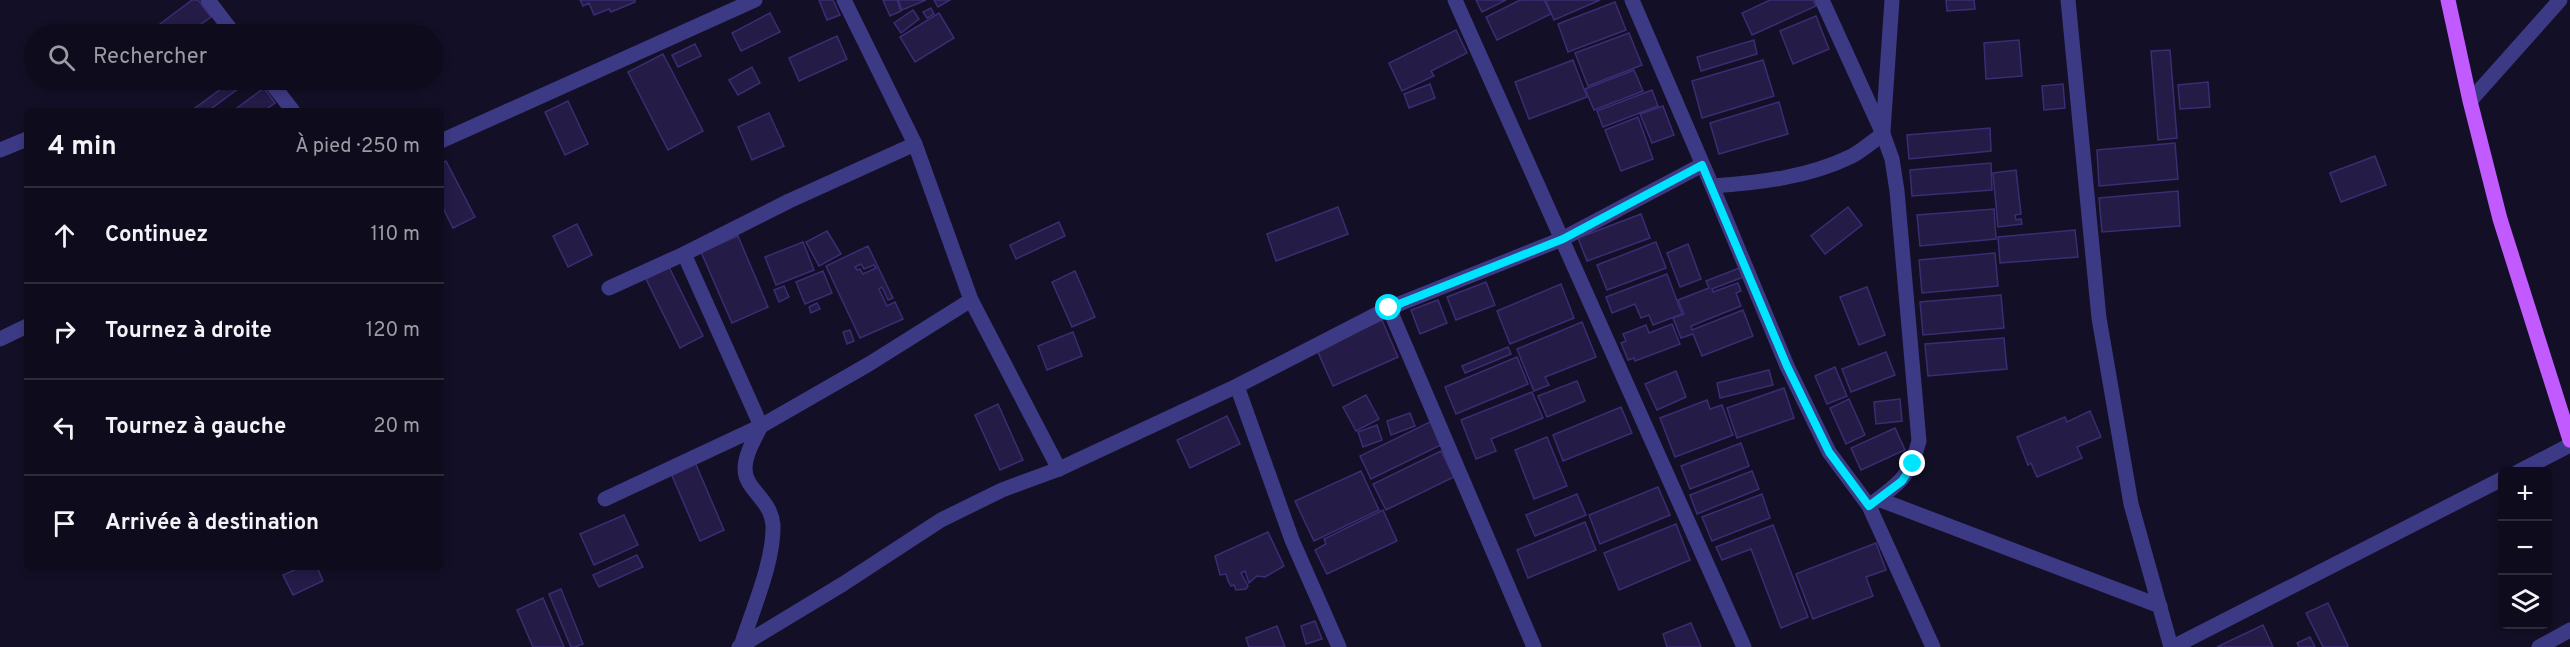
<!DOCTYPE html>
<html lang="fr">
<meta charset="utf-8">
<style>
body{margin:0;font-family:Overpass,sans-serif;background:#171425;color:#f1f3f6}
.controls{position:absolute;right:18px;bottom:18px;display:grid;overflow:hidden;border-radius:9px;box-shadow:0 3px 9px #0003}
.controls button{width:54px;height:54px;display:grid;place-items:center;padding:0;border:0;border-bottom:2px solid #2e2b3b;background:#0e0b1c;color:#f1f3f6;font:30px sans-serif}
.stop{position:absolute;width:18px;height:18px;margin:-14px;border:4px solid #00e5ff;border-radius:50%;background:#fff}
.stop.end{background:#00e5ff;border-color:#fff;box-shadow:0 2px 6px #0008}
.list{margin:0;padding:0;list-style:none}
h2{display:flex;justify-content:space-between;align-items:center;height:78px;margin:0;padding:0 24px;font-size:26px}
h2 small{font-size:20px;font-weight:400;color:#9b9ba3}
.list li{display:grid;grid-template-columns:39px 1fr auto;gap:18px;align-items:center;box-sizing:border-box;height:96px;padding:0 24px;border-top:2px solid #2e2b3b}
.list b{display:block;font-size:22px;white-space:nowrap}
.list em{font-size:20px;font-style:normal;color:#9b9ba3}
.icon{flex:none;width:33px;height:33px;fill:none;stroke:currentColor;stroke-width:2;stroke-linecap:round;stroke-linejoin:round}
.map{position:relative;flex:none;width:2570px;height:647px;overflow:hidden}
.search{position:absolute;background:#0e0b1c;box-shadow:0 3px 9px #0003;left:24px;top:24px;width:420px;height:66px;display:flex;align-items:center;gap:15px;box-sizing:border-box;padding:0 21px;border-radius:33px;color:#9b9ba3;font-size:22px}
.panel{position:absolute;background:#0e0b1c;box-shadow:0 3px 9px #0003;left:24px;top:108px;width:420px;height:462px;border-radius:9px}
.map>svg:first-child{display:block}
</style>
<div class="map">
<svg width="2570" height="647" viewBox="0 0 2570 647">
<rect width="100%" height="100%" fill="#130f26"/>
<g fill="#241b47" stroke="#3b2d73" stroke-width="1.5" fill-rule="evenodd">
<path d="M 192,0 L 198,0 L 211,17 L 187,34 L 156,34 L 152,30 Z"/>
<path d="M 580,0 L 635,0 L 635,2 L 611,12 L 609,9 L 594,15 L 589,3 L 583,6 Z"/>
<path d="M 819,0 L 833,0 L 840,15 L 827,20 Z"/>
<path d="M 883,0 L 897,0 L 901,11 L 890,16 Z"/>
<path d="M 898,0 L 926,0 L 902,10 Z"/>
<path d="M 934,0 L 950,0 L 938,7 Z"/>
<path d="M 1476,0 L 1506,0 L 1482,12 Z"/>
<path d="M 1520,0 L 1544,0 L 1551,14 L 1497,40 L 1486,17 Z"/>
<path d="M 1549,0 L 1600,0 L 1554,20 L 1546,1 Z"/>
<path d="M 1770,0 L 1813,0 L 1816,6 L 1752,35 L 1742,13 Z"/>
<path d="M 1946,0 L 1974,0 L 1975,9 L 1947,11 Z"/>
<path d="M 1615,2 L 1626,30 L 1568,52 L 1558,24 Z"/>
<path d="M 931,8 L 934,14 L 927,18 L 923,12 Z"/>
<path d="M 913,10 L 919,19 L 901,33 L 894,23 Z"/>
<path d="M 770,13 L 780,32 L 741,51 L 732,33 Z"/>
<path d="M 939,13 L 954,38 L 915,62 L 900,37 Z"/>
<path d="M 1816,16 L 1829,49 L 1793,64 L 1780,31 Z"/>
<path d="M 1456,30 L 1467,53 L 1431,71 L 1434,76 L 1402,91 L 1389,63 Z"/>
<path d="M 1629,33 L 1642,65 L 1588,86 L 1575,53 Z"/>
<path d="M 837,36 L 847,59 L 799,81 L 789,58 Z"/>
<path d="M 1754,40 L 1757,54 L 1701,71 L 1697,57 Z"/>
<path d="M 2019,40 L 2022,76 L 1986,79 L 1984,43 Z"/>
<path d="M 695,44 L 701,56 L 678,67 L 672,55 Z"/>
<path d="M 2170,50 L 2177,138 L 2158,140 L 2151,51 Z"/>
<path d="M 663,54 L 703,131 L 668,150 L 628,72 Z"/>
<path d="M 1573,60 L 1587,97 L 1529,119 L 1515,82 Z"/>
<path d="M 1763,60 L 1774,96 L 1702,118 L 1692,81 Z"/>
<path d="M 752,67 L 760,83 L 738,95 L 729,80 Z"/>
<path d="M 1634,70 L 1643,91 L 1594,110 L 1585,89 Z"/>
<path d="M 233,80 L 250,80 L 208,111 L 191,111 Z"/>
<path d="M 2208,82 L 2210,107 L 2180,109 L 2178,85 Z"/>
<path d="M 1430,84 L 1435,98 L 1409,108 L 1404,94 Z"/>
<path d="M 2063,84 L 2065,108 L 2044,110 L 2042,86 Z"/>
<path d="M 264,88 L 275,103 L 264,111 L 233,111 Z"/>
<path d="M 1652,90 L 1658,106 L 1603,127 L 1597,111 Z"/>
<path d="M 568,101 L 588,144 L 565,155 L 545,112 Z"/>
<path d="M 1779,102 L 1788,134 L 1719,154 L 1710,123 Z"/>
<path d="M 1663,106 L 1674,135 L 1652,143 L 1640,114 Z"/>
<path d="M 769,113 L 784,146 L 752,160 L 738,127 Z"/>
<path d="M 1638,117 L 1653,159 L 1621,171 L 1605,130 Z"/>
<path d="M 1990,128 L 1991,151 L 1909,159 L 1907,135 Z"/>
<path d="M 2175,143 L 2178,179 L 2099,186 L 2097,150 Z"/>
<path d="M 2375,156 L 2386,185 L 2341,202 L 2330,173 Z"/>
<path d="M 446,161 L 475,217 L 453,228 L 441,204 L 441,164 Z"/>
<path d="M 1991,163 L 1992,190 L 1912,196 L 1910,170 Z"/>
<path d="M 2016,170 L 2021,214 L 2015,215 L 2016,220 L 2021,219 L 2022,224 L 1998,227 L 1993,173 Z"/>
<path d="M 2178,191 L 2180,226 L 2102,232 L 2099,198 Z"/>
<path d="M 1338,207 L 1348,234 L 1276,261 L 1267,234 Z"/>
<path d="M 1848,207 L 1862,225 L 1825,254 L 1811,236 Z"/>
<path d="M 1994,209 L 1996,239 L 1920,246 L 1917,215 Z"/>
<path d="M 1641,214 L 1650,238 L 1587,261 L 1578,238 Z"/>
<path d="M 1059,222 L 1065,236 L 1016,259 L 1010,245 Z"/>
<path d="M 577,224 L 592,255 L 568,267 L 553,236 Z"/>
<path d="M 2075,230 L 2078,257 L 2000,263 L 1998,237 Z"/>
<path d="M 827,231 L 841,254 L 819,266 L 806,242 Z"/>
<path d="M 738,236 L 768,307 L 732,323 L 701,252 Z"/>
<path d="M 803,242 L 814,270 L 776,285 L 765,257 Z"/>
<path d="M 1656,242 L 1666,268 L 1607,290 L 1597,265 Z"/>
<path d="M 1688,244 L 1701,279 L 1680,287 L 1667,253 Z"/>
<path d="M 868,246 L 893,298 L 888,300 L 882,287 L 879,289 L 887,306 L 895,302 L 903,319 L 860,338 L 826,266 ZM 861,264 L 864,269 L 874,265 L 876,268 L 863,274 L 860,269 L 857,270 L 855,267 Z"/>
<path d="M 1995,253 L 1998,286 L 1922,293 L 1919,260 Z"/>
<path d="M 669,267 L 703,336 L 680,348 L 646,279 Z"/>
<path d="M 1742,267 L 1746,276 L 1712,289 L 1713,292 L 1738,283 L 1741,291 L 1736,293 L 1741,306 L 1691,326 L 1692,330 L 1743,310 L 1753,336 L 1702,356 L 1693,334 L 1681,338 L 1673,318 L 1684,314 L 1678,300 L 1709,288 L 1706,281 Z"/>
<path d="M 823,271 L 832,293 L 805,304 L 796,282 Z"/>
<path d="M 1075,271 L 1095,317 L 1072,327 L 1052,282 Z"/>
<path d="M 1667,274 L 1682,314 L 1653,325 L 1649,315 L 1641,318 L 1635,304 L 1612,313 L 1606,297 Z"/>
<path d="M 1486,282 L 1495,305 L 1456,320 L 1447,297 Z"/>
<path d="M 1561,284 L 1574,318 L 1510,344 L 1497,311 Z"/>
<path d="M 784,286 L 789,297 L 779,302 L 774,290 Z"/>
<path d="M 1867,287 L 1885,335 L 1859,345 L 1840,297 Z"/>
<path d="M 2001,295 L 2004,328 L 1923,335 L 1920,302 Z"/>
<path d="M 1438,300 L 1447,323 L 1420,334 L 1411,310 Z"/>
<path d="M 817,303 L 820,309 L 811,313 L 809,307 Z"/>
<path d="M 1382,320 L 1398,357 L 1333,386 L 1317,350 Z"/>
<path d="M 1582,322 L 1596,357 L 1545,377 L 1549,385 L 1534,391 L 1517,349 Z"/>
<path d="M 1672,324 L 1680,344 L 1635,361 L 1634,358 L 1628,360 L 1621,343 L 1626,341 L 1623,334 L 1646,325 L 1649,333 Z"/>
<path d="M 850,330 L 854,341 L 847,344 L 843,332 Z"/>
<path d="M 1073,332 L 1082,356 L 1047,370 L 1038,346 Z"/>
<path d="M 2004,338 L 2007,369 L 1928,376 L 1925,344 Z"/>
<path d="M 1508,347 L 1511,354 L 1465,373 L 1462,366 Z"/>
<path d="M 1886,352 L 1895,375 L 1851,392 L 1842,369 Z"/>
<path d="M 1517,357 L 1528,384 L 1456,414 L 1445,387 Z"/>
<path d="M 1835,367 L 1847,396 L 1827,404 L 1815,376 Z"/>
<path d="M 1769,370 L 1773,385 L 1720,398 L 1717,383 Z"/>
<path d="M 1676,371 L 1686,397 L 1657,410 L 1645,384 Z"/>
<path d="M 1577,381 L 1585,401 L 1547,417 L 1538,396 Z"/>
<path d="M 1784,388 L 1794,418 L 1737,438 L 1727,408 Z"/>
<path d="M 1532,392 L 1543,418 L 1491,439 L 1496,451 L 1476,459 L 1461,420 Z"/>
<path d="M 1366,395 L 1379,419 L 1356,431 L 1343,407 Z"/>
<path d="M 1849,399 L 1865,435 L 1846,444 L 1830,408 Z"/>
<path d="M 1900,399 L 1902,421 L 1876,424 L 1874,402 Z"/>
<path d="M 1707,400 L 1710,409 L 1722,405 L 1733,435 L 1675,457 L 1660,418 Z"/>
<path d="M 998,404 L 1023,460 L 1000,470 L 975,415 Z"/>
<path d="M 1621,407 L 1632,433 L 1563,461 L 1553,435 Z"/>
<path d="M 2090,411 L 2101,437 L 2077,447 L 2082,458 L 2037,477 L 2031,463 L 2028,465 L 2017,437 L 2065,417 L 2067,422 Z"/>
<path d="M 1410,413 L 1415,426 L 1391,435 L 1387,421 Z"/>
<path d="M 1227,416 L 1240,444 L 1190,468 L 1177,440 Z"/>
<path d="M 1432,421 L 1443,444 L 1371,479 L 1360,456 Z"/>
<path d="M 1377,425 L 1382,440 L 1363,447 L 1358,432 Z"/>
<path d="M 1895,428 L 1905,450 L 1861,470 L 1851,448 Z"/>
<path d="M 1547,437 L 1567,486 L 1534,499 L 1515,450 Z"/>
<path d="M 1741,443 L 1749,466 L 1690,489 L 1681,466 Z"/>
<path d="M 1441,451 L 1454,477 L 1386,510 L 1373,484 Z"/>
<path d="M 694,460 L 724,530 L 700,541 L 670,471 Z"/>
<path d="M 1361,471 L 1379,510 L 1314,541 L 1295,501 Z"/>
<path d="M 1752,471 L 1759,489 L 1697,514 L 1690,495 Z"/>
<path d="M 1658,487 L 1670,515 L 1600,544 L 1589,515 Z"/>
<path d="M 1577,494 L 1586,515 L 1535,536 L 1526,515 Z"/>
<path d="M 1762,494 L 1770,518 L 1712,541 L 1702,517 Z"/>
<path d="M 1383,510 L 1397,541 L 1327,574 L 1315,550 L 1326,544 L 1324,539 Z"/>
<path d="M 624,515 L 638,545 L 594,565 L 580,534 Z"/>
<path d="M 1585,522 L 1596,550 L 1528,578 L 1517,550 Z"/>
<path d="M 1676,524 L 1690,560 L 1619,590 L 1604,553 Z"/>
<path d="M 1773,525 L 1808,617 L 1781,628 L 1751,549 L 1722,560 L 1716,547 Z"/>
<path d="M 1268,532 L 1284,566 L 1265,577 L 1257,576 L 1249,583 L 1245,571 L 1241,573 L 1248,586 L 1246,589 L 1236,590 L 1234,585 L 1231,586 L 1228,581 L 1226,574 L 1220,575 L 1215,556 Z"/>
<path d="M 1876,543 L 1886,570 L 1866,577 L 1873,596 L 1813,619 L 1796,574 Z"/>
<path d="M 637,555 L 643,567 L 599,587 L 593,575 Z"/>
<path d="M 301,567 L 317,567 L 323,581 L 293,595 L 283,575 Z"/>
<path d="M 561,589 L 583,644 L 575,647 L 571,647 L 549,594 Z"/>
<path d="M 543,598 L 564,647 L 533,647 L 517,610 Z"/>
<path d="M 2328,603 L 2348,646 L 2346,647 L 2323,647 L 2306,613 Z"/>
<path d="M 1315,621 L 1322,639 L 1306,644 L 1301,626 Z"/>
<path d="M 1691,623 L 1701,647 L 1667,647 L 1663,634 Z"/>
<path d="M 2263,625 L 2273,647 L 2217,647 Z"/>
<path d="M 1277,626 L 1285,647 L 1249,647 L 1246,638 Z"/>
<path d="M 2310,637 L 2315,647 L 2299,647 L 2297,643 Z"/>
</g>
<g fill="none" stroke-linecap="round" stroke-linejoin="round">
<g stroke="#3d3a85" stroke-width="15">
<path d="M 208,0 L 234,34"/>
<path d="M 844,0 L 915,144 L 971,300 L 1059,469"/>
<path d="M 1455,0 L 1744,647"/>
<path d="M 1632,0 L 1712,186 L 1787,366 L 1829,452 L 1869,506 L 1933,647"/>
<path d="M 1822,0 L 1883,134 L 1892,159 L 1897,191 L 1919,441 C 1909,479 1899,483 1869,506"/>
<path d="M 2068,0 L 2099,318 L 2131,504 L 2171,647"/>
<path d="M 269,80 L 293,111"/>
<path d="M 2470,101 L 2560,0"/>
<path d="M 1883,131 L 1892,0"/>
<path d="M 441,141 L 755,0"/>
<path d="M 0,150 L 27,139"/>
<path d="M 1712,186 C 1760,183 1809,177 1852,156 C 1863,150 1873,141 1883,134"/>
<path d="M 684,254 L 761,426 C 755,438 745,454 745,469 C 745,490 771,499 773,525 C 774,562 752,611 741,646"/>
<path d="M 609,288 L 684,254 L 789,201 L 915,144"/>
<path d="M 1389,308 L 1534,647"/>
<path d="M 0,339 L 27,326"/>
<path d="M 1237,386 L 1292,540 L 1339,647"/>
<path d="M 2518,472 L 2570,445"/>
<path d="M 605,499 L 761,426 L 869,364 L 971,300"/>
<path d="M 1878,499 L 2160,606"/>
<path d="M 739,647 L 843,584 L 941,520 L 1002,490 L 1059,469 L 1237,386 L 1389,308 L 1562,239 L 1702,165"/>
<path d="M 2173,647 L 2502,479"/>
<path d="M 2539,647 L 2570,630"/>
</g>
<path stroke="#c25bff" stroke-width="15" d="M 2448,0 L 2470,101 L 2500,219 L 2570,440"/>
</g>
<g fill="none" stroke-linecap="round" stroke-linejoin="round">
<path stroke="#00e5ff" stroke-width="8" d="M 1389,308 L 1563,239 L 1702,165 L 1787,366 L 1829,452 L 1869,506 L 1902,481 L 1913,464"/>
</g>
</svg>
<div class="controls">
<button>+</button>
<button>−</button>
<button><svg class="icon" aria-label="layers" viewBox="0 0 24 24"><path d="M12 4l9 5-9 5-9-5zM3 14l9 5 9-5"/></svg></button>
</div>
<div class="stop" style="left:1389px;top:308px"></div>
<div class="stop end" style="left:1913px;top:464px"></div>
<div class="search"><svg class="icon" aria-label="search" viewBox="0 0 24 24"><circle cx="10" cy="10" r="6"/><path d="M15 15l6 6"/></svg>Rechercher</div>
<section class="panel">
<h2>4 min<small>À pied · 250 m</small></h2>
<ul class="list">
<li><svg class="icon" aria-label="ahead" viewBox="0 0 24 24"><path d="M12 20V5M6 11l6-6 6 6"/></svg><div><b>Continuez</b></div><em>110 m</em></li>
<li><svg class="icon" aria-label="right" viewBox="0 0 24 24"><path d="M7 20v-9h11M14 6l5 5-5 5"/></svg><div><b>Tournez à droite</b></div><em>120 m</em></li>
<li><svg class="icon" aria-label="left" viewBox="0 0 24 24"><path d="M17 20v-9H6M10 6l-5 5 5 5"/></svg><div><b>Tournez à gauche</b></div><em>20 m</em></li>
<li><svg class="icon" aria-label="arrive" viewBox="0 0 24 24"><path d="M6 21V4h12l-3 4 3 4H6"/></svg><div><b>Arrivée à destination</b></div></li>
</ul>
</section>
</div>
